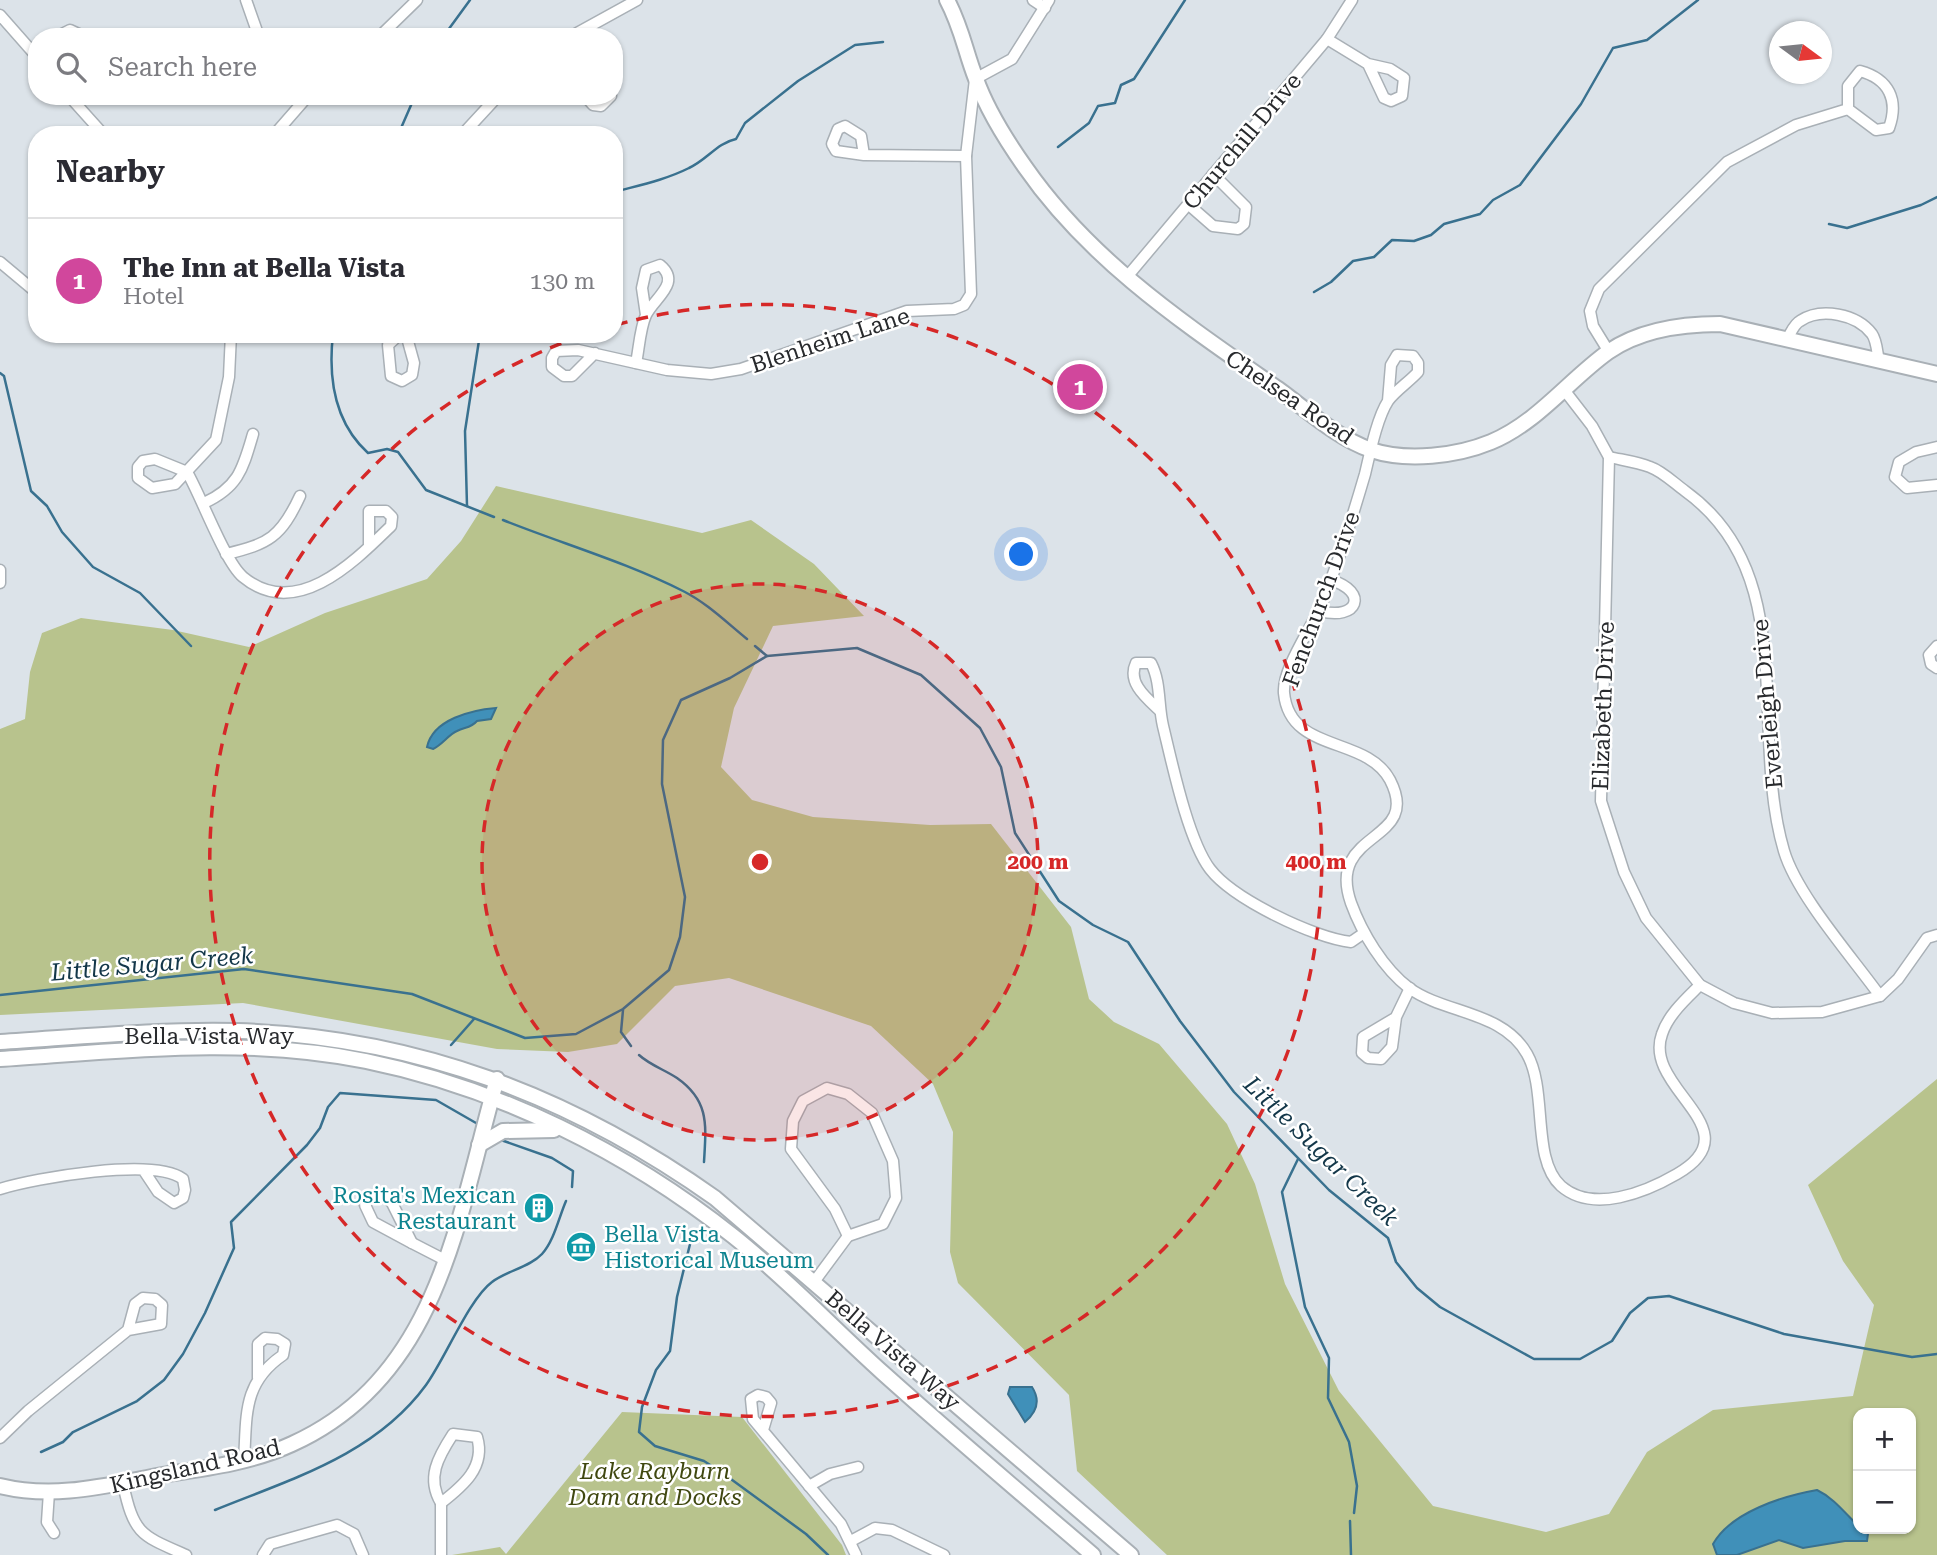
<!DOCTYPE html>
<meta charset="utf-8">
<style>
body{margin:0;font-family:"Roboto Serif",serif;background:#f2f2f3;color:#2b2b33}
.controls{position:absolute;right:21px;bottom:21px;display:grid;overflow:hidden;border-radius:14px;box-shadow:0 2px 5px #0004}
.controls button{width:63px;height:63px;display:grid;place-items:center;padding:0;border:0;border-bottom:2px solid #e1e1e2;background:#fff;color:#2b2b33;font:35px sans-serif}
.compass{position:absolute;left:1769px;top:21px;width:63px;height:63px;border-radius:50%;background:#fff;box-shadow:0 2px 5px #0004;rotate:105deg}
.you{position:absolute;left:1022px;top:555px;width:24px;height:24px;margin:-18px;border:5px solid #fff;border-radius:50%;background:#1a73e8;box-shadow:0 0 0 10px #1a73e833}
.badge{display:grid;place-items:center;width:46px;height:46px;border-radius:50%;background:#176f9f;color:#fff;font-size:23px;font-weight:700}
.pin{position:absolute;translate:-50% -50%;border:4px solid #fff;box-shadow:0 2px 7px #0006}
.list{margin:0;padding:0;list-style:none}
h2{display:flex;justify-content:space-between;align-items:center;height:91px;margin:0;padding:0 28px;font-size:30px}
h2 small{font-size:23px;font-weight:400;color:#7c7c81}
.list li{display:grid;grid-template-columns:46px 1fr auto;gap:21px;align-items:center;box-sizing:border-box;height:126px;padding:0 28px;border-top:2px solid #e1e1e2}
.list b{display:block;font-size:26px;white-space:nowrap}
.list p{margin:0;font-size:23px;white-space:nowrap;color:#7c7c81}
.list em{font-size:23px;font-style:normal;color:#7c7c81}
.icon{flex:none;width:38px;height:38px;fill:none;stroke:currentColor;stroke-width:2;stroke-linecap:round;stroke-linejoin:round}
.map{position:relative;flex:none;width:1937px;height:1555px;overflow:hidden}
.search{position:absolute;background:#fff;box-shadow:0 2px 5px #0004;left:28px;top:28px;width:595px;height:77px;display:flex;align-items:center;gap:18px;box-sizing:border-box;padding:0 24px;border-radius:28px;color:#7c7c81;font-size:26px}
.panel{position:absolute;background:#fff;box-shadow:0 2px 5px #0004;left:28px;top:126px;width:595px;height:217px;border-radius:28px}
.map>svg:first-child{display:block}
</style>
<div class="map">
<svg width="1937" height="1555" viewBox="0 0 1937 1555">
<rect width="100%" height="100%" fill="#dce3e9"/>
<g fill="#b8c38d" fill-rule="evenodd">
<path d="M 496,486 L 702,533 L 751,520 L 814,564 L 864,616 L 773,626 L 734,708 L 721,767 L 752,800 L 813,817 L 930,825 L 991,824 L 1071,927 L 1089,999 L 1114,1022 L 1159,1044 L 1227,1124 L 1255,1184 L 1285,1284 L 1339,1391 L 1433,1506 L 1546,1532 L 1609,1514 L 1647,1452 L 1713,1410 L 1853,1396 L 1874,1305 L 1843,1261 L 1808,1185 L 1937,1079 L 1937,1555 L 1167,1555 L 1077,1471 L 1069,1395 L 958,1283 L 950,1252 L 953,1132 L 933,1084 L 871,1026 L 729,978 L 675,986 L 617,1044 L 568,1052 L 497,1049 L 243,1003 L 0,1015 L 0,729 L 25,719 L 30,672 L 42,633 L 81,618 L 173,630 L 249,647 L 325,613 L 427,579 L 461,541 ZM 1858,1413 L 1911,1413 L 1911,1529 L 1858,1529 Z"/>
<path d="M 622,1412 L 742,1417 L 842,1545 L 846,1555 L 452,1555 L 500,1547 L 506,1554 Z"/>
</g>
<g fill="#4090b9" stroke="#39718f" stroke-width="2">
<path d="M 496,708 L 491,719 L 477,721 C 471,728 465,727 457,731 C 448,735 443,744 433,749 L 427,747 C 433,719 472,710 496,708 Z"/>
<path d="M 1010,1387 L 1032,1387 C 1041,1401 1037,1412 1025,1422 L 1008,1394 Z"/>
<path d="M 1817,1490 C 1838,1500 1850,1521 1868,1534 L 1867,1541 L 1845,1541 L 1803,1548 L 1779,1540 L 1737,1555 L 1717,1555 L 1713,1544 C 1731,1512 1783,1496 1817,1490 Z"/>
</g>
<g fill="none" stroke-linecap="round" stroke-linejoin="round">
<g stroke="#39718f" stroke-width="2.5">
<path d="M 443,37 L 470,0"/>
<path d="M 398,135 L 415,96"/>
<path d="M 1058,147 L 1089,123 L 1098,106 L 1115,103 L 1121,85 L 1134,79 L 1185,0"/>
<path d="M 614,192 C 640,185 665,180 689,168 C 707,160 717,143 736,139 L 745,123 L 798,81 L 855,45 L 883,42"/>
<path d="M 1829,224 L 1847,228 L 1921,205 L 1937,197"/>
<path d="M 1314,292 L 1331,282 L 1353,261 L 1374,257 L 1392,240 L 1414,241 L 1431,235 L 1444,224 L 1480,214 L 1493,200 L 1520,185 L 1581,104 L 1613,48 L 1647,40 L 1698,0"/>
<path d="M 333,334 C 328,378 334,422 368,453 L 387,449 L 398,452 L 426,490 L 494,517"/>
<path d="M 0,373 L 4,376 L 31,491 L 47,506 L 62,532 L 93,567 L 140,593 L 191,646"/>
<path d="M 467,506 L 465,431 L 480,334"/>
<path d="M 503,520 C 563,544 626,562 683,591 C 707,603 726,622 747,639"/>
<path d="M 755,646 L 767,656"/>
<path d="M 0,995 L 244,969 L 412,994 L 525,1038 L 576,1034 L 623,1009 L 669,970 L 680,937 L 685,897 L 662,784 L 663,740 L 681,700 L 730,678 L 767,656 L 857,648 L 921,675 L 980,728 L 1001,767 L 1015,833 L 1059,901 L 1093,925 L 1128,942 L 1180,1021 L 1234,1092 L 1329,1190 L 1388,1238 L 1396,1262 L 1417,1288 L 1440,1307 L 1534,1359 L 1580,1359 L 1612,1341 L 1630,1313 L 1648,1298 L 1669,1296 L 1784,1334 L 1912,1357 L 1937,1354"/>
<path d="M 623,1010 L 621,1032 L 631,1046"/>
<path d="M 451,1045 L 474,1019"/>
<path d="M 639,1055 C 650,1065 665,1070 677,1078 C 710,1101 706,1126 704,1162"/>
<path d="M 501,1140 L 552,1158 L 573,1171 L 572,1187"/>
<path d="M 1298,1159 L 1282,1192 L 1305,1307 L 1329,1358 L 1328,1398 L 1349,1442 L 1357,1486 L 1354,1513"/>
<path d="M 693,1232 L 677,1297 L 670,1351 L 656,1370 L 642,1407 L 639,1432 L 655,1446 L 704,1461 L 724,1474 L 806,1534 L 828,1555"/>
<path d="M 41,1452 L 63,1442 L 73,1432 L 137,1401 L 164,1380 L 183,1354 L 205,1313 L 234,1248 L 231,1222 L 307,1145 L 320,1128 L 328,1107 L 340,1093 L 436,1100 L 476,1123"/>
<path d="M 215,1510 C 291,1479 375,1455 426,1385 C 445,1359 469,1299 492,1282 C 506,1271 530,1267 542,1254 C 554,1241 559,1217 566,1201"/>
<path d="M 1350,1521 L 1351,1555"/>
</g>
<g stroke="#a9b0b6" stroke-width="13">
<g id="street">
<path d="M 246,0 L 259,37"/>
<path d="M 1033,0 L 1045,8"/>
<path d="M 0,15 L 37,57"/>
<path d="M 56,37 L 70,30 L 85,37"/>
<path d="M 379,37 L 417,0"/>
<path d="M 570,37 L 637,0"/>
<path d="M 1327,39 L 1368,64 L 1384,98 L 1391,101 L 1402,96 L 1404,78 L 1390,69 L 1368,64"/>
<path d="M 69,96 L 104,135"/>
<path d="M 585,96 L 593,105 L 601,106 L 611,96"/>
<path d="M 274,135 L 308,96"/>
<path d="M 462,135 L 498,96"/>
<path d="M 864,155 L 836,151 L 832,144 L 838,129 L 845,126 L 861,136 L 864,155 L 966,156"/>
<path d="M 1189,205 L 1213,226 L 1238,229 L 1244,224 L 1246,207 L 1213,174"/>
<path d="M 0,262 L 37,293"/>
<path d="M 1126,278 L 1327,39 L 1352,0"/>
<path d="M 400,334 L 388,345 L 391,376 L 402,381 L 412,375 L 414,363 L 406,334"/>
<path d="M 1787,339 C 1791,333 1794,324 1800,321 C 1821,307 1857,314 1872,334 C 1877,341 1877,353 1879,361"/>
<path d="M 1609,352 L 1593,326 L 1590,311 L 1599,289 L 1727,162 L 1796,125 L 1848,109 L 1876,130 L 1889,128 C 1899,100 1889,79 1860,71 L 1848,86 L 1848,109"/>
<path d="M 595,353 L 572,376 L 564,376 L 552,367 L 552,358 L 556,351 L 578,350 L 667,370 L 711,374 L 741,369 L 907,311 L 954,309 L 964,305 L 971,294 L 966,156 L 975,79 L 1012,59 L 1049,0"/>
<path d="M 636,363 C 639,349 640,328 646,315 C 654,298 682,283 660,265 L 646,270 L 642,288 L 646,315"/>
<path d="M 1565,391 L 1592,426 L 1609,457 L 1601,801 L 1624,872 L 1646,918 L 1700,985 L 1734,1003 L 1772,1013 L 1822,1012 L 1880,996 L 1898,979 L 1927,938 L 1937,935"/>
<path d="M 1388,401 L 1391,365 L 1397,355 L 1413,356 L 1418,363 L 1418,372 C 1409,382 1395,391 1388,401 C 1377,418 1370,453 1365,474 C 1353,515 1340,558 1324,598 C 1315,624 1282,667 1284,693 C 1290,754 1366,735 1390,780 C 1423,844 1325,829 1351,903 C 1362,933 1383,968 1409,988 C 1445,1014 1503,1011 1527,1054 C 1548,1091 1531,1159 1561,1186 C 1593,1214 1646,1192 1677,1174 C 1755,1129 1642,1089 1662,1034 C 1668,1015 1686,999 1700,985"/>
<path d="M 1937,447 L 1916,452 L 1899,462 L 1895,477 L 1907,488 L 1937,485"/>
<path d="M 1609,457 C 1622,460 1638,462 1650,467 C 1662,471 1674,483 1685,491 C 1802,575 1748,730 1784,851 C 1797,895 1852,957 1880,996"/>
<path d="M 187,472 C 201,496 225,562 243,577 C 296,621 354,562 391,526 L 392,517 L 386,511 L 369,511 L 369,546"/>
<path d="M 187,472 L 155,459 L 143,461 L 138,467 L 138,478 L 152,488 L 175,484 L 216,440 L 229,377 L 231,334"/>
<path d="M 204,503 C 239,487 243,468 253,434"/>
<path d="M 226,554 C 269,544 281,537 300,496"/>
<path d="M 0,570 L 0,583"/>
<path d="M 1320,611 C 1358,621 1369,592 1331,580"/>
<path d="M 1937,646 L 1929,655 L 1931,664 L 1937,668"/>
<path d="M 1159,710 C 1145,697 1127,682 1136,663 L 1151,663 C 1161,682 1158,705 1163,726 C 1172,763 1188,840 1210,869 C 1233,899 1314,938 1351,942 L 1364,933"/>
<path d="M 1396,1017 L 1392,1047 L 1381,1059 L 1368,1058 L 1362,1053 L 1363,1037 L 1395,1018 L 1396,1017 L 1410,988"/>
<path d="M 827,1088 L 848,1094 L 872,1113 L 893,1161 L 896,1198 L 883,1224 L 848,1236 L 835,1209 L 791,1149 L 793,1121 L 803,1101 Z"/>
<path d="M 0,1189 C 36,1178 154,1157 183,1179 L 185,1190 L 183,1198 L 174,1203 L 158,1192 L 144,1171"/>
<path d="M 383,1195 L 392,1203 L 412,1243 L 373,1222 L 365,1205 L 370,1198 Z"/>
<path d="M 412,1243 L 447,1261"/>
<path d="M 814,1282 L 848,1236"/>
<path d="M 763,1430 L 771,1403 L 766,1397 L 758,1395 L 751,1399 L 753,1419 L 841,1524 L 856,1555"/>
<path d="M 453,1434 L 477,1437 C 486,1467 463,1486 441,1503 C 426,1478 438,1457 453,1434 Z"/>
<path d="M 0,1438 L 28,1411 L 128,1330 L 161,1324 L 162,1305 L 155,1299 L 143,1298 L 135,1304 L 128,1330"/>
<path d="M 244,1460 C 247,1416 242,1383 283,1355 L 285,1344 L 277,1339 L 265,1338 L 258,1344 L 258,1378"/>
<path d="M 123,1484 C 134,1534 140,1535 186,1555"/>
<path d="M 809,1486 L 830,1474 L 858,1467"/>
<path d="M 49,1492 L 47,1522 L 54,1533"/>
<path d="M 441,1503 L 441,1555"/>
<path d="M 851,1541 L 875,1528 L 892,1530 L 944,1555"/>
<path d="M 263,1555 L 270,1544 L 337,1525 L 354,1534 L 363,1555"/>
</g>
</g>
<g stroke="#a9b0b6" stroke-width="18">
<g id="secondary">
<path d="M 947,0 C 962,28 965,51 976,79 C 987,110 1006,140 1025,167 C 1091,262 1185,324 1278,389 C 1307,410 1337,438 1371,450 C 1407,462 1457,456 1491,442 C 1537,423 1569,380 1608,352 C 1641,329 1682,324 1720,324 L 1937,374"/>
<path d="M 0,1486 C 58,1500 111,1484 168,1474 C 209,1468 253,1462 292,1444 C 440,1377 457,1218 497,1079"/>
</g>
</g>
<g stroke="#a9b0b6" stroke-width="18">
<g id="primary">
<path d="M 0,1042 C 79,1037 159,1029 238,1031 C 416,1037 571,1096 715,1198 L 1131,1555"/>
<path d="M 0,1059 C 121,1051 245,1036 366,1061 C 499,1088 627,1152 733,1236 C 786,1278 833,1328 883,1373 C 952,1435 1023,1495 1093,1555"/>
<path d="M 479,1145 L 503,1131 L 554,1130"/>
</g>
</g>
<use href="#street" stroke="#fff" stroke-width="10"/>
<use href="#secondary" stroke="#fff" stroke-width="14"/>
<use href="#primary" stroke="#fff" stroke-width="14"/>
</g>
<circle cx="760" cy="862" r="278" fill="#d62828" fill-opacity=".12"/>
<g fill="none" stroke="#d62828" stroke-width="3.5" stroke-dasharray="12 9">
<circle cx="760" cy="862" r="278"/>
<path d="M616 325A556 556 0 1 1 584 335"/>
</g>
<defs>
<g id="building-disc" transform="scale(1.575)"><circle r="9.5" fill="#0f9aa8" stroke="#fff"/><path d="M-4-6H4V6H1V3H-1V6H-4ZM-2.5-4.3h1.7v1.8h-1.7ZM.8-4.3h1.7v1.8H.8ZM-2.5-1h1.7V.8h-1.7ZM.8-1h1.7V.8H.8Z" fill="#fff"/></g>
<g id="museum-disc" transform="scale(1.575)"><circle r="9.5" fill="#0f9aa8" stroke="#fff"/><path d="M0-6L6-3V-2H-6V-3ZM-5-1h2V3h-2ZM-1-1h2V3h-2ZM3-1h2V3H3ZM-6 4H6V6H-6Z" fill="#fff"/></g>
</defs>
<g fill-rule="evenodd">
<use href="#building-disc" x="539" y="1208"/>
<use href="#museum-disc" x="581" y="1247"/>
</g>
<g text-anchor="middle" stroke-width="5" stroke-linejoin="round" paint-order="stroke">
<g font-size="23" fill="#282a2d" stroke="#fff">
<text transform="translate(1242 141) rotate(-50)" y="8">Churchill Drive</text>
<text transform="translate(830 340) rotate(-18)" y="8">Blenheim Lane</text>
<text transform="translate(1290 397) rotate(34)" y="8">Chelsea Road</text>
<text transform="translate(1321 599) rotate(-70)" y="8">Fenchurch Drive</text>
<text transform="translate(1767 704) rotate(-95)" y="8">Everleigh Drive</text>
<text transform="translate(1603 706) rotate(-88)" y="8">Elizabeth Drive</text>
<text x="209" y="1044">Bella Vista Way</text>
<text transform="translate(893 1350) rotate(41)" y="8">Bella Vista Way</text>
<text transform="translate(195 1466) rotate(-13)" y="8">Kingsland Road</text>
</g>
<g font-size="23" fill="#0d838f" stroke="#fff" text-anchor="end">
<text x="516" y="1203">Rosita's Mexican<tspan x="516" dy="26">Restaurant</tspan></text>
<text x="604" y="1242" text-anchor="start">Bella Vista<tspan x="604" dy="26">Historical Museum</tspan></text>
</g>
<g font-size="23" font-style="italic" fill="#404810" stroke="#fff">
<text x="655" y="1479">Lake Rayburn<tspan x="655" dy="26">Dam and Docks</tspan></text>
</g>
<g font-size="24" font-style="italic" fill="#133749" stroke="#fff">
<text transform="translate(152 964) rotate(-5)" y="8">Little Sugar Creek</text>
<text transform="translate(1321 1151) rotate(44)" y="8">Little Sugar Creek</text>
</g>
</g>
<circle cx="760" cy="862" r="10" fill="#d62828" stroke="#fff" stroke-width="3.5"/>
<g font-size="21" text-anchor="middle" font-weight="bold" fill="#d62828" stroke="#fff" stroke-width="5" stroke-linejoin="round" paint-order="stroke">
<text x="1038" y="869">200 m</text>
<text x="1316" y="869">400 m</text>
</g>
</svg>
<div class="controls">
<button>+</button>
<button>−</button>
</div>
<svg class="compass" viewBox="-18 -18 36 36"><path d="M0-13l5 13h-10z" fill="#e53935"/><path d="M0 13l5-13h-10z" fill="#7c7c81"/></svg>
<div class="you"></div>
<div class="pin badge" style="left:1080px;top:387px;background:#d1479c">1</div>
<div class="search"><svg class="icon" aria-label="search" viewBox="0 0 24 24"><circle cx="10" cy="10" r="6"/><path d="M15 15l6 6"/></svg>Search here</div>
<section class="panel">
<h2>Nearby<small></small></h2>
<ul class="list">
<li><span class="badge" style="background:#d1479c">1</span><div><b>The Inn at Bella Vista</b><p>Hotel</p></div><em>130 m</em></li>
</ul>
</section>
</div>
